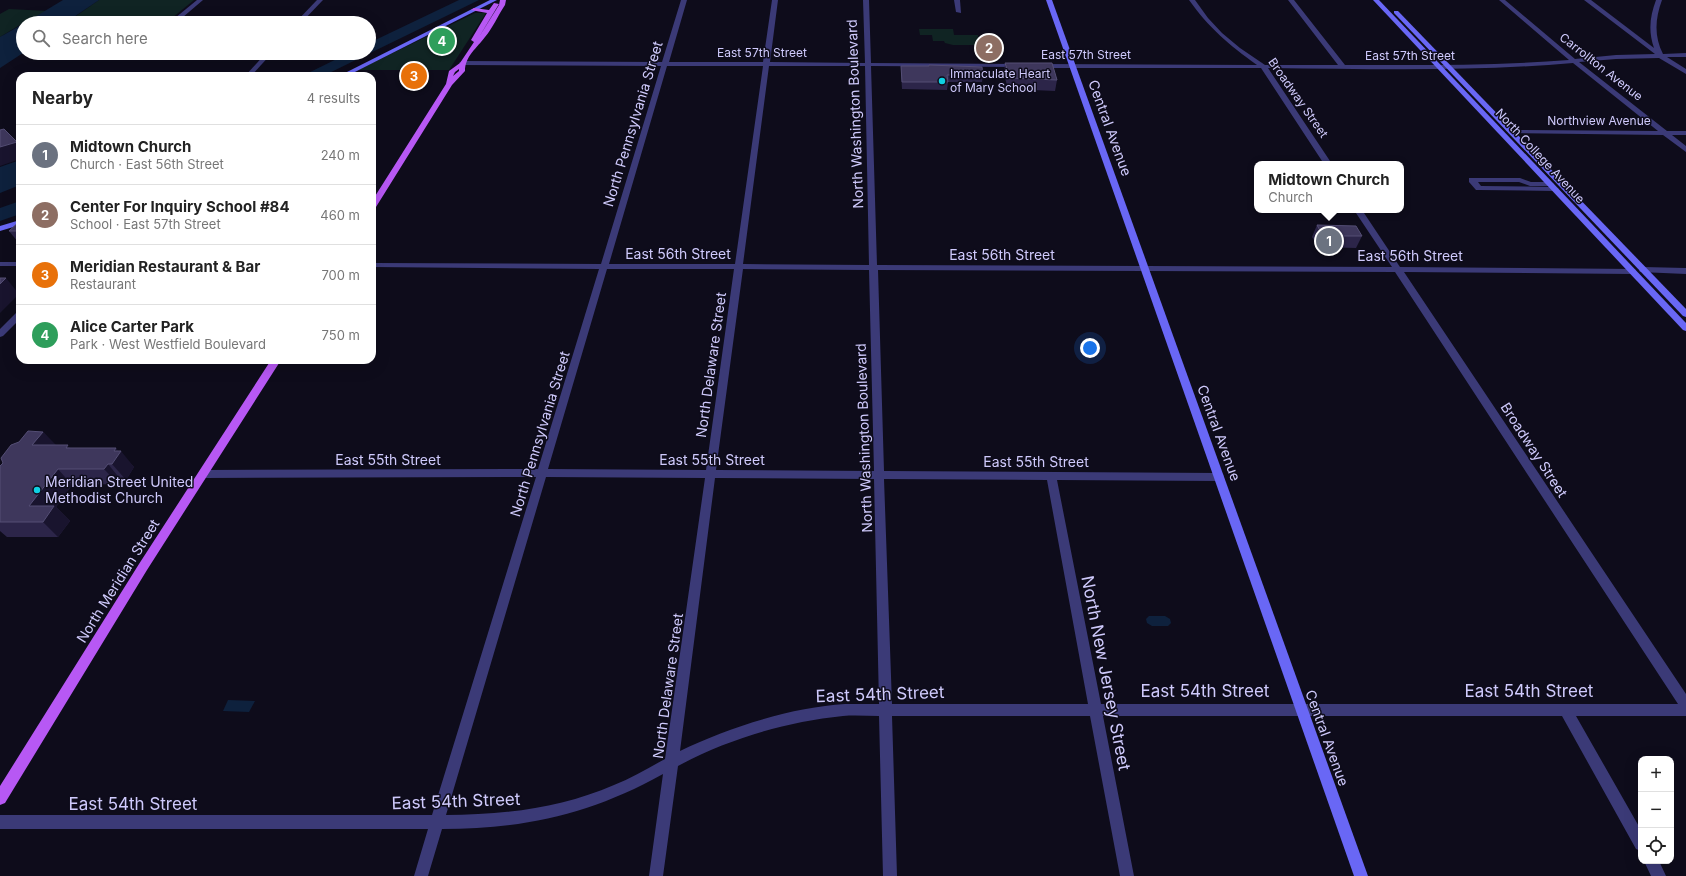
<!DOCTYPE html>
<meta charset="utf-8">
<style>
body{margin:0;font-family:Inter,sans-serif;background:#f6f6f6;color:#222}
.controls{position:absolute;right:12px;bottom:12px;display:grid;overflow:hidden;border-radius:8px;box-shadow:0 4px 16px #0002}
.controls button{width:36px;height:36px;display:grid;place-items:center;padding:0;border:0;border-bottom:1px solid #e0e0e0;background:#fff;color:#222;font:20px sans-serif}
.you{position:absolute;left:1090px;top:348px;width:14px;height:14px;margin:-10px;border:3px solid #fff;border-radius:50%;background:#1a73e8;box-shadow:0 0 0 6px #1a73e833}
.badge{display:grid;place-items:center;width:26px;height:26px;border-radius:50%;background:#b45309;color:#fff;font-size:13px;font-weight:700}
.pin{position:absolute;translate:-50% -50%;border:2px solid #fff;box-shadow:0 1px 4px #0006}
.popup{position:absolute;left:1254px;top:161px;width:150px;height:52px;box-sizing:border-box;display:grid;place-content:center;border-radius:8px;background:#fff;filter:drop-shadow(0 1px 3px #0005);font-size:13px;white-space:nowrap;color:#767676}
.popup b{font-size:15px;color:#222}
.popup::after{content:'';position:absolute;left:50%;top:100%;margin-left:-8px;border:8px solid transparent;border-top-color:#fff}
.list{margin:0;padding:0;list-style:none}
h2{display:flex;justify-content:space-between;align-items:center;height:52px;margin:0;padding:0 16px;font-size:17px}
h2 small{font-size:13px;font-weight:400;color:#767676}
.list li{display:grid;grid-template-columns:26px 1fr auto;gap:12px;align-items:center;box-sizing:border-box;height:60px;padding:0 16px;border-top:1px solid #e0e0e0}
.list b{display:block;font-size:15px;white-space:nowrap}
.list p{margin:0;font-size:13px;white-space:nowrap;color:#767676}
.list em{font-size:13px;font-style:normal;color:#767676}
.icon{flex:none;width:22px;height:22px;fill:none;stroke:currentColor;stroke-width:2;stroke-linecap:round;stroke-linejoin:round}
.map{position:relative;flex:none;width:1686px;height:876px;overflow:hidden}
.search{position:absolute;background:#fff;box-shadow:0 4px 16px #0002;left:16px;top:16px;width:360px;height:44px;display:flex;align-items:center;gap:10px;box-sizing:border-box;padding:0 14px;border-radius:22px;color:#767676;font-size:15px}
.panel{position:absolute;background:#fff;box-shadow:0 4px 16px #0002;left:16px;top:72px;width:360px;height:292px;border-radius:12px}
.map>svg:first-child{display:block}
</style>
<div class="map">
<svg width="1686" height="876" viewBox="0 0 1686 876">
<rect width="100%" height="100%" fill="#0e0c1b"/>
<g fill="#102423">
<path d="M 99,0 L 194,0 L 166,23 L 66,23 Z"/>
<path d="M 9,9 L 48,11 L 23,23 L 0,37 L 0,14 Z"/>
<path d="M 475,13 L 486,13 L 449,70 L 358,70 Z"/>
<path d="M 919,29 L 953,29 L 954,35 L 978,35 L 980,45 L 953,45 L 945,43 L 944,41 L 933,41 L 932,35 L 920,35 Z"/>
</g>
<g fill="#0e213d">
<path d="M 63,0 L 99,0 L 65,23 L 25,23 Z"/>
<path d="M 459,0 L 479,0 L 323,76 L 302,76 L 349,53 L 369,53 L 369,43 Z"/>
<path d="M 23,24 L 23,53 L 0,68 L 0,37 Z"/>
<path d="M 20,160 L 20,185 L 0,193 L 0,167 Z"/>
<path d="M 20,201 L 20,214 L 0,221 L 0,208 Z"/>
<path d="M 1149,616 L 1165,616 L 1170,619 L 1171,623 L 1168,626 L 1152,626 L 1147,623 L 1146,619 Z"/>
<path d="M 228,700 L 255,701 L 249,712 L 223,711 Z"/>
</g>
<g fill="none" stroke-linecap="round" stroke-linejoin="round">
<g fill="#3b3a77" fill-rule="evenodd">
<path d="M 197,0 L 203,0 L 176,23 L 169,23 Z"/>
<path d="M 317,0 L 323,0 L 301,23 L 295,23 Z"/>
<path d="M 681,0 L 687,0 L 669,62 L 763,62 L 772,0 L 778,0 L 770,62 L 865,63 L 863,0 L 869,0 L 871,63 L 1020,64 L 1020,66 L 1018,67 L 871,66 L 877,265 L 1392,267 L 1354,210 L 1362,210 L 1400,267 L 1635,269 L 1636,271 L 1632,274 L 1404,272 L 1686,694 L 1686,716 L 1576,716 L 1641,830 L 1641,851 L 1636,849 L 1562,716 L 1103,716 L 1134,876 L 1120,876 L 1090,716 L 892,716 L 897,876 L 883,876 L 879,716 C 867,716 855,715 843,716 C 785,722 728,739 678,766 L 663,876 L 649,876 L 663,774 C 591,814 525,829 442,829 L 428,876 L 414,876 L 428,829 L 0,829 L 0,815 L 432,815 L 536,477 L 204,478 L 200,477 L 199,474 L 200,471 L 204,470 L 538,469 L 599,269 L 372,267 L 372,263 L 601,264 L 661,66 L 462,65 L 459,63 L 462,61 L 662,62 ZM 667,66 L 763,66 L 735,264 L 609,264 ZM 769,66 L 865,66 L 869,265 L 743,264 ZM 607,269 L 734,269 L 706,470 L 548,469 ZM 743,269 L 869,270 L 874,471 L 716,470 ZM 878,270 L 1395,272 L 1678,704 L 1101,704 L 1057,480 L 1219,481 L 1223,480 L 1224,477 L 1223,474 L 1219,473 L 884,471 ZM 546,477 L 705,478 L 665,759 C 648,768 632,778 614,785 C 561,808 503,815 446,815 ZM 715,478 L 874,479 L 879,704 C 868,704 856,704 845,704 C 792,707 727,728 680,751 ZM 884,479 L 1047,480 L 1088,704 L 892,704 Z"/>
<path d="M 954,0 L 960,0 L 961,13 L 956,12 Z"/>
<path d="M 1189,0 L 1195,0 L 1208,18 L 1222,33 L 1240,48 L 1265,65 L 1338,65 L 1288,0 L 1294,0 L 1345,65 C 1419,65 1494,66 1569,60 L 1499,0 L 1505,0 L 1575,59 L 1616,55 L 1655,54 L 1584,0 L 1591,0 L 1654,48 C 1648,31 1650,16 1656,0 L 1662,0 C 1655,19 1654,36 1663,54 L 1686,53 L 1686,57 L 1667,57 L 1686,69 L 1686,74 L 1659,58 L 1616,59 L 1579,62 L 1667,131 L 1686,131 L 1686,135 L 1672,135 L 1686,146 L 1686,152 L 1663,135 L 1509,133 L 1508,132 L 1511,130 L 1658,131 L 1573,63 C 1471,72 1369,69 1268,68 L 1332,164 L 1324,164 L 1261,68 L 1040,68 L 1037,66 L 1040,64 L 1257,65 C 1229,45 1209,28 1189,0 Z"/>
<path d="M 266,53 L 272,53 L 251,76 L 245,76 Z"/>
<path d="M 1469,178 L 1520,178 L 1531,182 L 1550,182 L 1554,184 L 1550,186 L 1530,186 L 1519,182 L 1478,182 L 1481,186 L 1555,187 L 1559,189 L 1555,191 L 1479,190 L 1476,190 L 1469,182 Z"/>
<rect x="0" y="262" width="20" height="4"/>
<path d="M 1643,267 L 1686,268 L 1686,274 L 1640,272 L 1639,270 Z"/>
<path d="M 1644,861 L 1659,861 L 1666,876 L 1651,876 Z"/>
</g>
<path fill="#3b3a77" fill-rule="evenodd" d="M 20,311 L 20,319 L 3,336 L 0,337 L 0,329 L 17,312 Z"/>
<g fill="#6967f5" fill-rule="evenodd">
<path d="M 490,0 L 497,0 L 347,76 L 339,76 Z"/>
<path d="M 1046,0 L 1052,0 L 1368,876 L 1354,876 Z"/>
<path d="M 1373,0 L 1379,0 L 1686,323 L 1686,331 L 1683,330 Z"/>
<path d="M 1394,11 L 1398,11 L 1686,309 L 1686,317 L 1683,316 L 1394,13 Z"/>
<path d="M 20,220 L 20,225 L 0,231 L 0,226 Z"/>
</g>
<g fill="#b758f4" fill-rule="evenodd">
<path d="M 500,0 L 506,0 L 505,5 C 498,15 493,28 485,37 C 477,48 465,56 465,71 L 452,85 L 376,207 L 372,209 L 372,201 L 446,84 L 449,71 L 460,63 L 474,42 L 471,40 L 487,13 L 471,10 L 474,8 L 489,10 L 494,3 L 499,4 L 479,37 L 499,5 ZM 459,69 L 459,71 L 453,76 L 455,72 Z"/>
<path d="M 271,360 L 281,360 L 147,570 L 5,803 L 0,805 L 0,786 L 139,564 Z"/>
</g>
</g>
<g fill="#2c2549">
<path d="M 1005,63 L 1057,80 L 1055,91 L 1008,89 L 1004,74 Z"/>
<path d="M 901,66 L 983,75 L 982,82 L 948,82 L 947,90 L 902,89 L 901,73 Z"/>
<path d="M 20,221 L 20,242 L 18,242 L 9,231 Z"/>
<path d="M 1317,225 L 1362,236 L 1356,248 L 1318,247 L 1312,237 Z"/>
<path d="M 43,432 L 55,445 L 71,448 L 119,451 L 134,467 L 126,480 L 121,480 L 118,484 L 72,485 L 56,507 L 70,521 L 58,537 L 7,537 L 0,531 L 0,466 Z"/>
</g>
<g fill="#19142e">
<path d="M 17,142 L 20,147 L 20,159 L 0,166 L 0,147 Z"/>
<path d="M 6,278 L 19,294 L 0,313 L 0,284 Z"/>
<path d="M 43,432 L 58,447 L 32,445 Z"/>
<path d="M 116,448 L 120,453 L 121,451 L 134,467 L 126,480 L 112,464 L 114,451 Z"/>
<path d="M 108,464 L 121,480 L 118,484 L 104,469 Z"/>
<path d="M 58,469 L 72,485 L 56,507 L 70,521 L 58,537 L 43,522 L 29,506 Z"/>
</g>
<g fill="#3e375c" stroke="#544e75">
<path d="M 1005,63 L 1052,63 L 1057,80 L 1010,78 Z"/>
<path d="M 929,65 L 982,67 L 983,75 L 947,75 L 948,82 L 902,82 L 901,66 L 929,66 Z"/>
<path d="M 4,129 L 17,142 L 0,147 L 0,130 Z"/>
<path d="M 20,221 L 20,231 L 9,231 Z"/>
<path d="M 1317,225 L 1356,226 L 1362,236 L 1323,236 Z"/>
<path d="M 0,278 L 6,278 L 0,284 Z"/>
<path d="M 28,431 L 43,432 L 32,445 L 68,445 L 66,448 L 116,448 L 114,451 L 121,451 L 112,464 L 108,464 L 104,469 L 58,469 L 29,506 L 54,506 L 43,522 L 0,522 L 0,466 L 3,463 L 1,458 L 11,445 L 19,442 Z"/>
</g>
<g fill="#0fd0e2" stroke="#0e0c1b" stroke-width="1.5">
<circle cx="942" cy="81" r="4"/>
<circle cx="37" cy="490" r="4"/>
</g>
<g text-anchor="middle" stroke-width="3" stroke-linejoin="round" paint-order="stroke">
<g font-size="12" fill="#cfcafc" stroke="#0e0c1b">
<text x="762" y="57">East 57th Street</text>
<text x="1086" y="59">East 57th Street</text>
<text x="1410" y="60">East 57th Street</text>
<text transform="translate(1601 67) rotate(38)" y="4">Carrollton Avenue</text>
<text transform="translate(1298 98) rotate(55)" y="4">Broadway Street</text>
<text x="1599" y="125">Northview Avenue</text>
<text transform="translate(1540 156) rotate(47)" y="4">North College Avenue</text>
</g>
<g font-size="12" fill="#cfcafc" stroke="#0e0c1b" text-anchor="start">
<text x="950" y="78">Immaculate Heart<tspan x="950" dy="14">of Mary School</tspan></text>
</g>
<g font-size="14" fill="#cfcafc" stroke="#0e0c1b">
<text transform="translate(855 114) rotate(-92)" y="5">North Washington Boulevard</text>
<text transform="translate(633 124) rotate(-73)" y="5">North Pennsylvania Street</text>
<text transform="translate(1110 128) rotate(70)" y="5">Central Avenue</text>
<text x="678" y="259">East 56th Street</text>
<text x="1002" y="260">East 56th Street</text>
<text x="1410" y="261">East 56th Street</text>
<text transform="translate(711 365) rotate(-82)" y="5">North Delaware Street</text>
<text transform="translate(1219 433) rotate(70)" y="5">Central Avenue</text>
<text transform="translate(540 434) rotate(-73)" y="5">North Pennsylvania Street</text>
<text transform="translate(864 438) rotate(-92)" y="5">North Washington Boulevard</text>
<text transform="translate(1534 450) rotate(57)" y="5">Broadway Street</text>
<text x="388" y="465">East 55th Street</text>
<text x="712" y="465">East 55th Street</text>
<text x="1036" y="467">East 55th Street</text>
<text transform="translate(118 581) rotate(-58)" y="5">North Meridian Street</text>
<text transform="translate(668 686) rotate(-82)" y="5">North Delaware Street</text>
<text transform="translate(1327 738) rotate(70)" y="5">Central Avenue</text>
</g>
<g font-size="14" fill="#cfcafc" stroke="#0e0c1b" text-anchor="start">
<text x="45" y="487">Meridian Street United<tspan x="45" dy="16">Methodist Church</tspan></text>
</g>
<g font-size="17" fill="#cfcafc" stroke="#0e0c1b">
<text transform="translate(1106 673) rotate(79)" y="6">North New Jersey Street</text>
<text x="1205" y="697">East 54th Street</text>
<text x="1529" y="697">East 54th Street</text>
<text transform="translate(880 694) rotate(-2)" y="6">East 54th Street</text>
<text transform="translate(456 801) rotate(-2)" y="6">East 54th Street</text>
<text x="133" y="810">East 54th Street</text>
</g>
</g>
</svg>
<div class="controls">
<button>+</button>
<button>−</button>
<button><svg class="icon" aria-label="locate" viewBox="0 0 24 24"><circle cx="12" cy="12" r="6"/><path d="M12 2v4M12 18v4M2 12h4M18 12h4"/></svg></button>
</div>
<div class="you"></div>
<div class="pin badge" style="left:1329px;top:241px;background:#6b7280">1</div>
<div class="popup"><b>Midtown Church</b>Church</div>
<div class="pin badge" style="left:989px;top:48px;background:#8d6e63">2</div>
<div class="pin badge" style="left:414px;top:76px;background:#e8710a">3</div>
<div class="pin badge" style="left:442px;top:41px;background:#2e9e5b">4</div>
<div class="search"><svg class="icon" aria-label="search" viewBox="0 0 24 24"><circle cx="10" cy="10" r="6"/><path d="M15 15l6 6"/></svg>Search here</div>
<section class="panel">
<h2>Nearby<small>4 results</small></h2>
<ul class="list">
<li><span class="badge" style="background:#6b7280">1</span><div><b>Midtown Church</b><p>Church · East 56th Street</p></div><em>240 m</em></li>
<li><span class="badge" style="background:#8d6e63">2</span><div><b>Center For Inquiry School #84</b><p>School · East 57th Street</p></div><em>460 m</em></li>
<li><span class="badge" style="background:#e8710a">3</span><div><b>Meridian Restaurant &amp; Bar</b><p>Restaurant</p></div><em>700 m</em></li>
<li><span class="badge" style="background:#2e9e5b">4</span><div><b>Alice Carter Park</b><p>Park · West Westfield Boulevard</p></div><em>750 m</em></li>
</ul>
</section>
</div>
